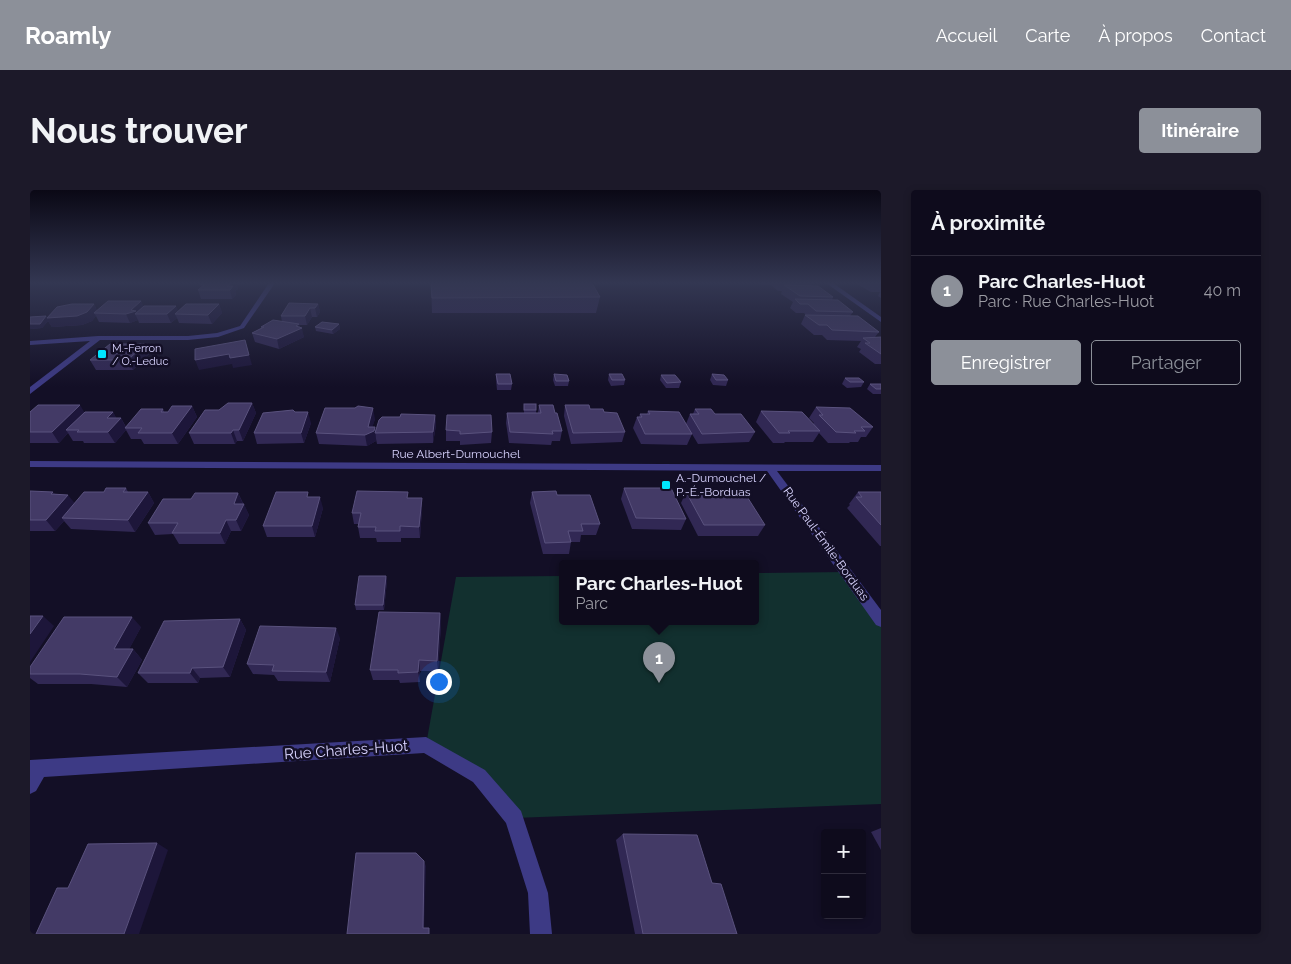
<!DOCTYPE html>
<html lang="fr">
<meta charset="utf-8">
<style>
body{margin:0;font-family:Raleway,sans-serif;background:#1c1929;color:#f1f3f6}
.controls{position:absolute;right:15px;bottom:15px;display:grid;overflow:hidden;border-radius:5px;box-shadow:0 2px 8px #0003}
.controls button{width:45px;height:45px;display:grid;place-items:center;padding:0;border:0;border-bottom:1px solid #2e2b3b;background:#0e0b1c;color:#f1f3f6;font:25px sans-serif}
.you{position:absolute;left:408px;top:491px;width:18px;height:18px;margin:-12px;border:4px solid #fff;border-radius:50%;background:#1a73e8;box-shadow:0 0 0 8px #1a73e833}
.badge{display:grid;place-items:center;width:32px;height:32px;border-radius:50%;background:#8c9099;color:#fff;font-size:16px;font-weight:700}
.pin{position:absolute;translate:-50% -41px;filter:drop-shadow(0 1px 2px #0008)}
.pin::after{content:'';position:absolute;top:26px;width:18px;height:15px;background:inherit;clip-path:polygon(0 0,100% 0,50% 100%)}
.popup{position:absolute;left:529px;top:370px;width:200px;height:65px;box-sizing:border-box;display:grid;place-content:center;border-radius:5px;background:#0e0b1c;filter:drop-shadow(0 1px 4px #0005);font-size:16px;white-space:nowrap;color:#9b9ba3}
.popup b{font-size:19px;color:#f1f3f6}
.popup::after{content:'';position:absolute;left:50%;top:100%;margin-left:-10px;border:10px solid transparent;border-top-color:#0e0b1c}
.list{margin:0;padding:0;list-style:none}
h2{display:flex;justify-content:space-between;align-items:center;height:65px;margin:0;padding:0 20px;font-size:21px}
h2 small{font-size:16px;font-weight:400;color:#9b9ba3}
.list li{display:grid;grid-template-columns:32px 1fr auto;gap:15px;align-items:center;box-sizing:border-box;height:70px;padding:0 20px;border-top:1px solid #2e2b3b}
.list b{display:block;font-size:19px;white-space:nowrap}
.list p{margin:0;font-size:16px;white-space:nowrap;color:#9b9ba3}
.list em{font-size:16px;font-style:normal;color:#9b9ba3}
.actions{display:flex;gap:10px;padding:15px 20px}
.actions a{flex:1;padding:11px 0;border:1px solid #8c9099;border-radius:5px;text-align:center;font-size:18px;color:#8c9099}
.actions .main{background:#8c9099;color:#fff}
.map{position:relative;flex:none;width:851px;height:744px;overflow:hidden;border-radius:5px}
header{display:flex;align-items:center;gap:30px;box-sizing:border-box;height:70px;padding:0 25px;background:#8c9099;color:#fff}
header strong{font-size:24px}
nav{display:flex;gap:28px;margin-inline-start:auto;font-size:18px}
.intro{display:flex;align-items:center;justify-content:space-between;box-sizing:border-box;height:120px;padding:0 30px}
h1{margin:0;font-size:35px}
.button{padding:12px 22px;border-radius:5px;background:#8c9099;color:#fff;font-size:18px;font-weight:700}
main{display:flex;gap:30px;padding:0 30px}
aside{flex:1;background:#0e0b1c;border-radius:5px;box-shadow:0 2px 8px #0003}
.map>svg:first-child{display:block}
</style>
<header>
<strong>Roamly</strong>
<nav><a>Accueil</a><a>Carte</a><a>À propos</a><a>Contact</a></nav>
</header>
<div class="intro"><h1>Nous trouver</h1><a class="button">Itinéraire</a></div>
<main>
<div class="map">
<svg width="851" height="744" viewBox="0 0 851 744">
<rect width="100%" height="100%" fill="#130f26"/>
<path fill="#12302f" d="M 816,382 L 851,431 L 851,614 L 484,628 L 466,608 L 396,555 L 426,387 L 533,386 L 533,432 L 725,432 L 725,383 Z"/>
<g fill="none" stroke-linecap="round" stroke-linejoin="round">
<g fill="#3d3a85" fill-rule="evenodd">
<path d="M 239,93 L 245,93 L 214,138 L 188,147 L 158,150 L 70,150 L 0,204 L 0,197 L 60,151 L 0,155 L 0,151 L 68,146 L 158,146 L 187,143 L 210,136 Z"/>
<path d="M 796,93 L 803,93 L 851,127 L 851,132 Z"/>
<path d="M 0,271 L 851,275 L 851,281 L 747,281 L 851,420 L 851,437 L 846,435 L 737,281 L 0,277 Z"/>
<path d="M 396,547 L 455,580 L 491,621 L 518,703 L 522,744 L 500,744 L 498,703 L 476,633 L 443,592 L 394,563 L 14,587 L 6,601 L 0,604 L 0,570 Z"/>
</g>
</g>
<g fill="#312854">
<path d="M 172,93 L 213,93 L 209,95 L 207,95 L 208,99 L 205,101 L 206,105 L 202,109 L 171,109 L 168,100 L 171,97 L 170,94 Z"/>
<path d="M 401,93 L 570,107 L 566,123 L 402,123 Z"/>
<path d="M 730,93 L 782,93 L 781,96 L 803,107 L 802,110 L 823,122 L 820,126 L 849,142 L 845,147 L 851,147 L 851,174 L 845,174 L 829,162 L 831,159 L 827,157 L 831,151 L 797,150 L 792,145 L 784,145 L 771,134 L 775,125 L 776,125 L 774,123 L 766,123 L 760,118 L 763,112 L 751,104 L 752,101 L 748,101 L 741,95 L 732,95 Z"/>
<path d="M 825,93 L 851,93 L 851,108 L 848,106 L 850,102 L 841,102 Z"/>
<path d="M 111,111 L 113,116 L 148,121 L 189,114 L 192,123 L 182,134 L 149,133 L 147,128 L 141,133 L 109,133 L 108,130 L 100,133 L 69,132 L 66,126 L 62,131 L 52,135 L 22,137 L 18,131 L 12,138 L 0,139 L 0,127 L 16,126 L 17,128 L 64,114 L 67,121 Z"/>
<path d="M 288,114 L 290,122 L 287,127 L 282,127 L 277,135 L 269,135 L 274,147 L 249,159 L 225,152 L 222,143 L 231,138 L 231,137 L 252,132 L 251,126 Z"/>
<path d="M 309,134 L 310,139 L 303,144 L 286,141 L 285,137 Z"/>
<path d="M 115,154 L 119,164 L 103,180 L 66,180 L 60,170 Z"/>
<path d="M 466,184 L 482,194 L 481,200 L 467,200 L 466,190 Z"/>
<path d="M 524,184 L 539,191 L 538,196 L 525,196 L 523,190 Z"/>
<path d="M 579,184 L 595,190 L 594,195 L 581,196 L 578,190 Z"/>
<path d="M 682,184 L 698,190 L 696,196 L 683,195 L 680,190 Z"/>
<path d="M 631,185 L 651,192 L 649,198 L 636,198 L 630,190 Z"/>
<path d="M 815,188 L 834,192 L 831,197 L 817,198 L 812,194 Z"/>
<path d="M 840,194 L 851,194 L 851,204 L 843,204 L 837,199 Z"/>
<path d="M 222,213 L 226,223 L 213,251 L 207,251 L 205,254 L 164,254 L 159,243 L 189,220 Z"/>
<path d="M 494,214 L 506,220 L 506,223 L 508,223 L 509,215 L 525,223 L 532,241 L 530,251 L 522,251 L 521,255 L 479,253 L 476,233 L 477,223 L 494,223 Z"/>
<path d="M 535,215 L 560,219 L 574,222 L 595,242 L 592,252 L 541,254 L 534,226 Z"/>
<path d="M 162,216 L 167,227 L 148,254 L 114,254 L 111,249 L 101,249 L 96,240 L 85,253 L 54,253 L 53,251 L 43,251 L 38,243 L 29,253 L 0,253 L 0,222 L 83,222 L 86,228 L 91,228 L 96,237 L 133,219 L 134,222 L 138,222 Z"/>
<path d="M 786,217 L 843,237 L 836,247 L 831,247 L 828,252 L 820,252 L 819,253 L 798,253 L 789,243 L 783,252 L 755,252 L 754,253 L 743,253 L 726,232 L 731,221 L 783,234 L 784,233 L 779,228 Z"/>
<path d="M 665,219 L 685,224 L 725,242 L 719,252 L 668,254 L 662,244 L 657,255 L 611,254 L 603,238 L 607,227 L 609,227 L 610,224 L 617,224 L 618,221 L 656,234 L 660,224 L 663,224 Z"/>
<path d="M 265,222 L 281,233 L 274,253 L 227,254 L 224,243 Z"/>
<path d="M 405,225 L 406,235 L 403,253 L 347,254 L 346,249 L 346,251 L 337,256 L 289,254 L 286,243 L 345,229 L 342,237 L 345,237 L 346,242 L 370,227 Z"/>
<path d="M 416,240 L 462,242 L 461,253 L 430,255 L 430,251 L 416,251 Z"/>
<path d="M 96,298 L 98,302 L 118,302 L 124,313 L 105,342 L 41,339 L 34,331 L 25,341 L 0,341 L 0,301 L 26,304 L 45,313 L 74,302 Z"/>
<path d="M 594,298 L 656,329 L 651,340 L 602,339 L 591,309 Z"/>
<path d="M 502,302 L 527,305 L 570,334 L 566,345 L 551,345 L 550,352 L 541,352 L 539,364 L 513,364 L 500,313 Z"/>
<path d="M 656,302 L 698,305 L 735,335 L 728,346 L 668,346 L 651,313 Z"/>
<path d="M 828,302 L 851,302 L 851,356 L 850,356 L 817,318 L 820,315 L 819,314 Z"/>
<path d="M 208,303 L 219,325 L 211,341 L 201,341 L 195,354 L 149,354 L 143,344 L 125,345 L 118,333 L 161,309 Z"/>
<path d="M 280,307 L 293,318 L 285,347 L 237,347 L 233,336 Z"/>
<path d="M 379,308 L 392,308 L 392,319 L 390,348 L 371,348 L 371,352 L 347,352 L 346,348 L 330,348 L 328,337 L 329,334 L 324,334 L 322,323 Z"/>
<path d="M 356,386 L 357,391 L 354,420 L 326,420 L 325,415 Z"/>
<path d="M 410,423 L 411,434 L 408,481 L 390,481 L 390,492 L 370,493 L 369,490 L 343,490 L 340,480 Z"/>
<path d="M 210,429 L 216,440 L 200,487 L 170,488 L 168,493 L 118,493 L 108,483 Z"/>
<path d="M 111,437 L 99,459 L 103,459 L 112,470 L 97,497 L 61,494 L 8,494 L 0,488 L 0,477 Z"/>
<path d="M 310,448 L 300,492 L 248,491 L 244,485 L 223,484 L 217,474 Z"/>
<path d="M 851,638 L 851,660 L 841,642 Z"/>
<path d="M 593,644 L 682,693 L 707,744 L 605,744 L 586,650 Z"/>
</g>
<g fill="#1d163a">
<path d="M 202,93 L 206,93 L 208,99 L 205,101 L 206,105 L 202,109 L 200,100 L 197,96 Z"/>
<path d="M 111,111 L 115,119 L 105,124 L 108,130 L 100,133 L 96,124 L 101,120 Z"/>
<path d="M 64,114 L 68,123 L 64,123 L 66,126 L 62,131 L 52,135 L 22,137 L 18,131 L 12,138 L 0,139 L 0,134 L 16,126 L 18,128 Z"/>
<path d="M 189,114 L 192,123 L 182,134 L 178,125 Z"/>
<path d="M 288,114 L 290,122 L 287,127 L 285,118 Z"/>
<path d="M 146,116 L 150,124 L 145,124 L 147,128 L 141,133 L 137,124 Z"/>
<path d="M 280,118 L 282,127 L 277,135 L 275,126 Z"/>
<path d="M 269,134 L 270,139 L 272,138 L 274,147 L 249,159 L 247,149 Z"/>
<path d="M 309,134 L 310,139 L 303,144 L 302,140 Z"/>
<path d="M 215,150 L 222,175 L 203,178 L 202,174 L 169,180 L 165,170 Z"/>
<path d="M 115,154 L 119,164 L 103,180 L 98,170 Z"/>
<path d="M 222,213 L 226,223 L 213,251 L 209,240 Z"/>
<path d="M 50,215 L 56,225 L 36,240 L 38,243 L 29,253 L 22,242 Z"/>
<path d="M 162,216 L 167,227 L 148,254 L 142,243 Z"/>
<path d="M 343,218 L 345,229 L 341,242 L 345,237 L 346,249 L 346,251 L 337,256 L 335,245 L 338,237 Z"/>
<path d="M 83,222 L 88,231 L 91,228 L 96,238 L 95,238 L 96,240 L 85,253 L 78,242 L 77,228 Z"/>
<path d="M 278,222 L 281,233 L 274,253 L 271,243 Z"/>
<path d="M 405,225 L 406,235 L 403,253 L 403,242 Z"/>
<path d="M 203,240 L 207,251 L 205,254 L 201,243 Z"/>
<path d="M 23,302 L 32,312 L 38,305 L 47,316 L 32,328 L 34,331 L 25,341 L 16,330 L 21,304 Z"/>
<path d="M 118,302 L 124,313 L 105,342 L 98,330 Z"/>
<path d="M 208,303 L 213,314 L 204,314 Z"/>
<path d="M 290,307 L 293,318 L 285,347 L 282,336 Z"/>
<path d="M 392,308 L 392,319 L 390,348 L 389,337 Z"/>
<path d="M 214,314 L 219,325 L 211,341 L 206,330 Z"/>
<path d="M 196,330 L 201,341 L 195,354 L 190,343 Z"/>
<path d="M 356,386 L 357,391 L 354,420 L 353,415 Z"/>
<path d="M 410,423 L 411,434 L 408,481 L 407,471 Z"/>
<path d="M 13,426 L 24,436 L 0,472 L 0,444 Z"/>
<path d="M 102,427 L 111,437 L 94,469 L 84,459 Z"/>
<path d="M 210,429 L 216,440 L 200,487 L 193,477 Z"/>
<path d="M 306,438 L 310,448 L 300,492 L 296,482 Z"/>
<path d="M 103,459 L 112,470 L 97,497 L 87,487 Z"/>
<path d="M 389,470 L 390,481 L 390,492 L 388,482 Z"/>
<path d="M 162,478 L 170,488 L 168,493 L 160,483 Z"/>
<path d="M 127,653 L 138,660 L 109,744 L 94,744 Z"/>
<path d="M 394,671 L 396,676 L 394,741 L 393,738 Z"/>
</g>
<g fill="#433a66" stroke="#5a527e">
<path d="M 172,93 L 202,93 L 197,96 L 203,96 L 200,100 L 168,100 L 174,95 L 170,94 Z"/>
<path d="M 401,93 L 562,93 L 570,107 L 402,108 Z"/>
<path d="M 754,95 L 788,96 L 803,107 L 770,106 Z"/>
<path d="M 765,109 L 808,110 L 823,122 L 786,121 L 778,114 L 770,114 Z"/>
<path d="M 78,111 L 111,111 L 101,120 L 106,121 L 96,124 L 64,123 Z"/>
<path d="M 259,113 L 288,114 L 285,118 L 280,118 L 275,126 L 251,126 Z"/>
<path d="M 42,114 L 64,114 L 57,122 L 47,126 L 17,128 L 27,117 Z"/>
<path d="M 156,114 L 189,114 L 178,125 L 145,124 Z"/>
<path d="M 114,116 L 146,116 L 137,124 L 105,124 Z"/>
<path d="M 775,125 L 828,126 L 849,142 L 802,140 L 797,135 L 789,135 Z"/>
<path d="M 16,126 L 10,134 L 0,134 L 0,127 Z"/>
<path d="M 243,130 L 269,134 L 266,136 L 272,138 L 247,149 L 222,143 L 234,137 L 231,137 Z"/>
<path d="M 292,132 L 309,134 L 302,140 L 285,137 Z"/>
<path d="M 851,147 L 851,164 L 835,153 L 840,153 L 833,148 Z"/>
<path d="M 215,150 L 219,165 L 200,168 L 199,164 L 165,170 L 165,159 Z"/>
<path d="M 80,154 L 115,154 L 98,170 L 60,170 Z"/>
<path d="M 466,184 L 480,184 L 482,194 L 468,194 Z"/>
<path d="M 524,184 L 537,185 L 539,191 L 526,191 Z"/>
<path d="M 579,184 L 592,184 L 595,190 L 582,190 Z"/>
<path d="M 682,184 L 694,185 L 698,190 L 686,190 Z"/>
<path d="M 631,185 L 645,185 L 651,192 L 637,193 Z"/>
<path d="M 815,188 L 829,188 L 834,192 L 820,192 Z"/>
<path d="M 840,194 L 851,194 L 851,199 L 846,199 Z"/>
<path d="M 198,213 L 222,213 L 209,240 L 203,240 L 201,243 L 159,243 L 175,220 L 189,220 Z"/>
<rect x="494" y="214" width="12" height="6"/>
<path d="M 8,215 L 50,215 L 22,242 L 0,242 L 0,222 Z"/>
<path d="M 509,215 L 523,215 L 525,223 L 527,223 L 532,241 L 522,241 L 523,244 L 480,242 L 477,223 L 511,223 Z"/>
<path d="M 535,215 L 559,215 L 560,219 L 573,219 L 574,222 L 587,223 L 595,242 L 543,243 Z"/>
<path d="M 142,216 L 162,216 L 142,243 L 108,243 L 112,238 L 95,238 L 111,219 L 133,219 L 131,222 L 138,222 Z"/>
<path d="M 328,216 L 343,218 L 338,237 L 345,237 L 344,241 L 335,245 L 286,243 L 295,218 L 325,218 Z"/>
<path d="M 786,217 L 820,218 L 843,237 L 831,237 L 835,241 L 824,241 L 826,243 L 806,242 L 789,225 L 793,225 Z"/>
<path d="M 665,219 L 681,219 L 685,224 L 711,224 L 725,242 L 672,244 L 660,224 L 669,224 Z"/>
<path d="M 263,220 L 265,222 L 278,222 L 271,243 L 224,243 L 233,223 Z"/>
<path d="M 618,221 L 649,222 L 662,244 L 615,244 L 607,227 L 612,227 L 610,224 L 620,224 Z"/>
<path d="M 731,221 L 772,222 L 790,241 L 758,241 L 760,243 L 749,243 Z"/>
<path d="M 55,222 L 83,222 L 77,228 L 91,228 L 78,242 L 47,242 L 49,240 L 36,240 Z"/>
<path d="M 371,224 L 405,225 L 403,242 L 345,243 L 349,230 L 352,227 L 370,227 Z"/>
<path d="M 417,225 L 461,225 L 462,242 L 430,244 L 430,241 L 416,240 Z"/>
<path d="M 76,298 L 96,298 L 93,302 L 118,302 L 98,330 L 32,328 L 54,302 L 74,302 Z"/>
<path d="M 594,298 L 641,298 L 656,329 L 606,328 Z"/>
<path d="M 0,301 L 23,302 L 21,304 L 38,305 L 16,330 L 0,330 Z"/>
<path d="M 327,301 L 378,302 L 377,308 L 392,308 L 389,337 L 370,336 L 370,341 L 345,341 L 346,337 L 328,337 L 331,323 L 322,323 Z"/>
<path d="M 526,301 L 527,305 L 560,305 L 570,334 L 551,334 L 553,341 L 538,341 L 541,352 L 515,353 L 502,302 Z"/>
<path d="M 695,301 L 698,305 L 716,305 L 735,335 L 674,335 L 656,302 Z"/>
<path d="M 246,302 L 278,302 L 277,307 L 290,307 L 282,336 L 233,336 Z"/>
<path d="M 828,302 L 851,302 L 851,335 L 826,307 L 832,307 Z"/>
<path d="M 165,303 L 208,303 L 204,314 L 214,314 L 206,330 L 196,330 L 190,343 L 142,343 L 148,333 L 118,333 L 133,309 L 161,309 Z"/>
<path d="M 329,386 L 356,386 L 353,415 L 325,415 Z"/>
<path d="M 349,422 L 410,423 L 407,471 L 389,470 L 388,482 L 368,483 L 368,480 L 340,480 Z"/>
<path d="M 0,426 L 13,426 L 0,444 Z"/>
<path d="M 34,427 L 102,427 L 84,459 L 103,459 L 87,487 L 50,484 L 0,484 L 0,477 Z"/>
<path d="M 210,429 L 193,477 L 162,478 L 160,483 L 108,483 L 134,431 Z"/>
<path d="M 230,436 L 306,438 L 296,482 L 242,481 L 244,475 L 217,474 Z"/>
<path d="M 593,644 L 667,645 L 682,693 L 691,694 L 707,744 L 613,744 Z"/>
<path d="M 127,653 L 94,744 L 6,744 L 27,698 L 38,698 L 58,654 Z"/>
<path d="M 326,663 L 386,663 L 394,671 L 393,738 L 399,738 L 399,744 L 317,744 Z"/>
</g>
<linearGradient id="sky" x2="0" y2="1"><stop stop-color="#0a0815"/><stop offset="0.47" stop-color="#333752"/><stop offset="1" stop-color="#333752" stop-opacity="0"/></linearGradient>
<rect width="851" height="197" fill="url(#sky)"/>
<g fill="#00e5ff" stroke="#130f26" stroke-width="2">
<rect x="67" y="159" width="10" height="10" rx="2.5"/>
<rect x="631" y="290" width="10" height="10" rx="2.5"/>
</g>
<g text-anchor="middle" stroke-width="5" stroke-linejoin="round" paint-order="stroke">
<g font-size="11" fill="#d9d4ff" stroke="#130f26" text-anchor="start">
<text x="82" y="162">M.-Ferron<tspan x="82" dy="13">/ O.-Leduc</tspan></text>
</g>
<g font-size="12" fill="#d9d4ff" stroke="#130f26">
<text x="426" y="268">Rue Albert-Dumouchel</text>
<text transform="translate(796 354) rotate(54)" y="4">Rue Paul-Émile-Borduas</text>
</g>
<g font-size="12" fill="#d9d4ff" stroke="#130f26" text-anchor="start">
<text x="646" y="292">A.-Dumouchel /<tspan x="646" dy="14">P.-É.-Borduas</tspan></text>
</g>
<g font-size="15" fill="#d9d4ff" stroke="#130f26">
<text transform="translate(316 560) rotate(-4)" y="5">Rue Charles-Huot</text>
</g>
</g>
</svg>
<div class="controls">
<button>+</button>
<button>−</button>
</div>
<div class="you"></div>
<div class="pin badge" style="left:629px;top:493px">1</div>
<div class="popup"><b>Parc Charles-Huot</b>Parc</div>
</div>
<aside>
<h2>À proximité<small></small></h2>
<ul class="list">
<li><span class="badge">1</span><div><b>Parc Charles-Huot</b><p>Parc · Rue Charles-Huot</p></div><em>40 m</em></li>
</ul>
<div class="actions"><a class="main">Enregistrer</a><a>Partager</a></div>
</aside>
</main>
